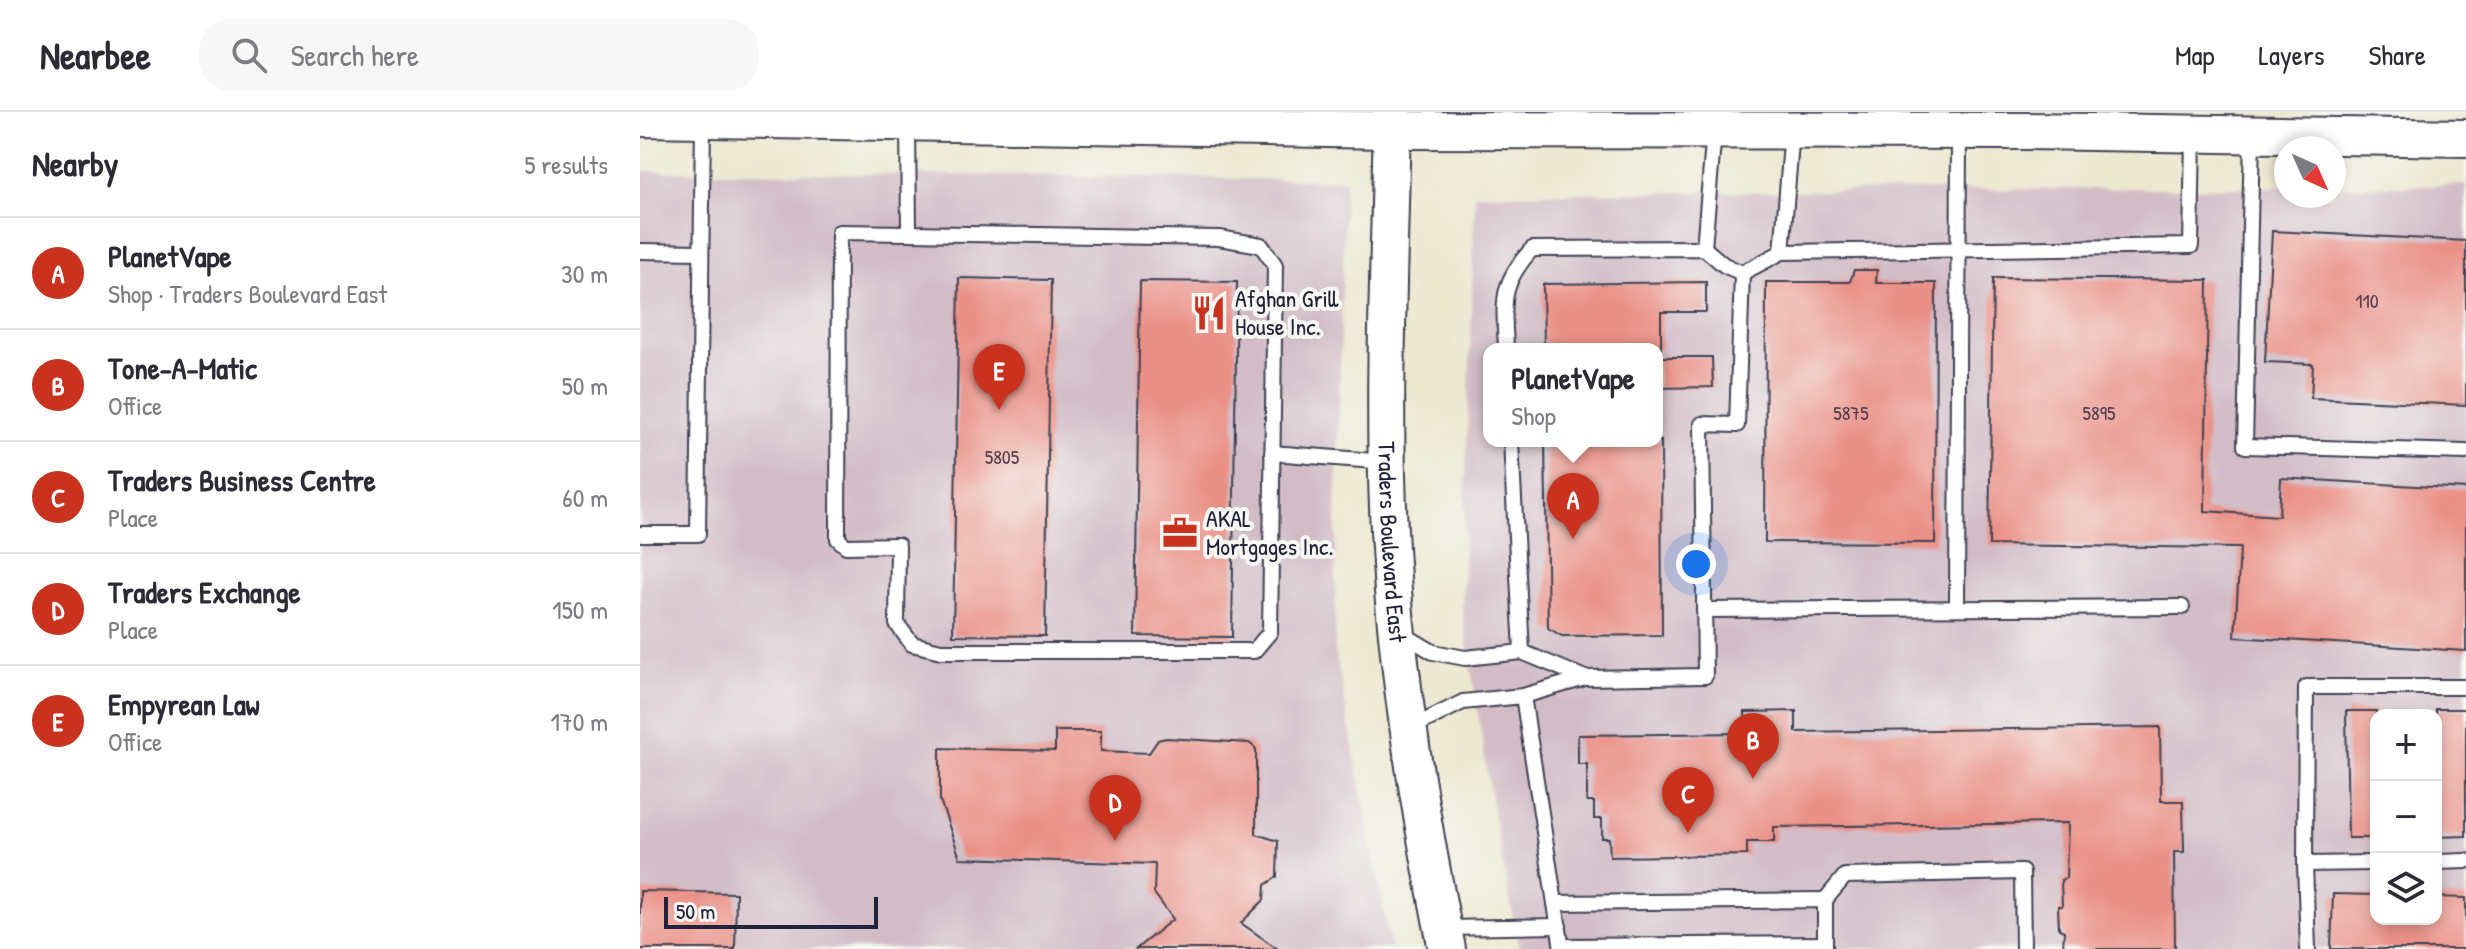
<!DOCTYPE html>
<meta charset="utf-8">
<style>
body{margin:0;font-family:"Patrick Hand",sans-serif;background:#f7f7f7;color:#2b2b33}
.controls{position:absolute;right:24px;bottom:24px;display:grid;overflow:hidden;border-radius:16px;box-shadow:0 4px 12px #0003}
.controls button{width:72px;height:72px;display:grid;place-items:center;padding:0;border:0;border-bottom:2px solid #e1e1e2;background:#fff;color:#2b2b33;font:40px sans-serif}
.compass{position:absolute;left:1634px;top:24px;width:72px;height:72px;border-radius:50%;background:#fff;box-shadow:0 4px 12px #0003;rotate:135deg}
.scale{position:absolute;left:24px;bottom:20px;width:214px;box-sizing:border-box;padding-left:8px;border:4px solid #22223b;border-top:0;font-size:22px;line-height:28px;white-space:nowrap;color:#22223b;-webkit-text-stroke:6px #f6f6f2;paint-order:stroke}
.you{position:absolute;left:1056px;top:452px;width:28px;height:28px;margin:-20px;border:6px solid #fff;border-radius:50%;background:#1a73e8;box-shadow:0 0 0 12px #1a73e833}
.badge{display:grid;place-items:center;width:52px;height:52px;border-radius:50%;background:#c8321e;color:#fff;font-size:26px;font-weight:700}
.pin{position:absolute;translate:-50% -66px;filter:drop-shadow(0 2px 4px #0008)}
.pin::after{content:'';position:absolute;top:42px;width:28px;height:24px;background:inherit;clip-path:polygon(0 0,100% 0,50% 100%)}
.popup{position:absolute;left:843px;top:231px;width:180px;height:104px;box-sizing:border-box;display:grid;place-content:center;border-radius:16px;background:#fff;filter:drop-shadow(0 2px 6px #0005);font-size:26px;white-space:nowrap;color:#7c7c81}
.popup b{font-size:30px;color:#2b2b33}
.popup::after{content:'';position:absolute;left:50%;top:100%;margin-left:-16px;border:16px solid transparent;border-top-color:#fff}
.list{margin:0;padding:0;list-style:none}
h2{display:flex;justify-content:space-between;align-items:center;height:104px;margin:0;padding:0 32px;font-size:34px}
h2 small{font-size:26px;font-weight:400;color:#7c7c81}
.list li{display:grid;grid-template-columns:52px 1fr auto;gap:24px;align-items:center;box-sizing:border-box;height:112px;padding:0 32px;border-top:2px solid #e1e1e2}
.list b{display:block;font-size:30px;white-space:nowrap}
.list p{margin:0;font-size:26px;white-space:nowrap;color:#7c7c81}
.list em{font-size:26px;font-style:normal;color:#7c7c81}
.icon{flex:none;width:44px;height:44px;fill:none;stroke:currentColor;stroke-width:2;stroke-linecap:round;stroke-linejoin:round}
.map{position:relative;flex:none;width:1826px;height:837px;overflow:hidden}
header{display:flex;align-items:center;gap:48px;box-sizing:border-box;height:112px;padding:0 40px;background:#fff;border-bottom:2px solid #e1e1e2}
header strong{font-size:38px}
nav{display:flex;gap:44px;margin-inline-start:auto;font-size:28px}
.search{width:560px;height:72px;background:#f7f7f7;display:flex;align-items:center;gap:20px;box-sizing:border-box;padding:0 28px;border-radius:32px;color:#7c7c81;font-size:30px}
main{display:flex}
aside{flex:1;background:#fff}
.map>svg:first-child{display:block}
</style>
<header>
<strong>Nearbee</strong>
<div class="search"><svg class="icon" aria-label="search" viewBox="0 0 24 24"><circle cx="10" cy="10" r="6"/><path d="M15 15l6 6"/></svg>Search here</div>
<nav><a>Map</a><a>Layers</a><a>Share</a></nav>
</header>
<main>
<aside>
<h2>Nearby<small>5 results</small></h2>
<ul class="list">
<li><span class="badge">A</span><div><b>PlanetVape</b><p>Shop · Traders Boulevard East</p></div><em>30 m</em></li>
<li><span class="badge">B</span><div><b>Tone-A-Matic</b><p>Office</p></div><em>50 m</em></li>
<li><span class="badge">C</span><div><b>Traders Business Centre</b><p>Place</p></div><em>60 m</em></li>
<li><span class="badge">D</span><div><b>Traders Exchange</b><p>Place</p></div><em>150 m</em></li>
<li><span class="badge">E</span><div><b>Empyrean Law</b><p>Office</p></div><em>170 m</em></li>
</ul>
</aside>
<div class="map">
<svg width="1826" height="837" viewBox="0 0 1826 837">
<rect width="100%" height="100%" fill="#f6f6f2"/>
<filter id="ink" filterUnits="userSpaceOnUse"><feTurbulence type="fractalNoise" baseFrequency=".0125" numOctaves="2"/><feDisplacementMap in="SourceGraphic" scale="16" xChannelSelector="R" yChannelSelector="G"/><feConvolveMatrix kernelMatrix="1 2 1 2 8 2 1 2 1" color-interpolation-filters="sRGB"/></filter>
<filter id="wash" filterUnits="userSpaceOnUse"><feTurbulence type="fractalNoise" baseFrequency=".006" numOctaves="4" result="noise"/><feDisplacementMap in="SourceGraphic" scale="32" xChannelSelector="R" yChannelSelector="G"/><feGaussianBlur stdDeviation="1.8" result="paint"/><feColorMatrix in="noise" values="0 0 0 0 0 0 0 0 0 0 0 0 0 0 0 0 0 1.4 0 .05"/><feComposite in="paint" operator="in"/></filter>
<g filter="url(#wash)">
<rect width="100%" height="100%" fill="#ece8d0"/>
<g fill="#d2bdc7" fill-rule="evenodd">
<path d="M 0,59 L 705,68 L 696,410 L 695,538 L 751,837 L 0,837 Z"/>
<path d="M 1826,73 L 1826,837 L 879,837 L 853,698 L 822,499 L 835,82 L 1646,75 L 1646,84 L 1694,84 L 1694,75 ZM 849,237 L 1017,237 L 1017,329 L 849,329 ZM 1736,603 L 1796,603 L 1796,807 L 1736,807 Z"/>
</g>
<g id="blocks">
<g fill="#ea9187">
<path d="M 1632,119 L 1826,129 L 1826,293 L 1671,286 L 1673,252 L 1625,250 Z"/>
<path d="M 1214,158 L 1237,158 L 1236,171 L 1296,171 L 1295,431 L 1125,430 L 1126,170 L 1210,170 Z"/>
<path d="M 319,166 L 411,168 L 405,524 L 313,523 Z"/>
<path d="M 1353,166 L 1568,168 L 1565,399 L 1639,404 L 1641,366 L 1826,377 L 1826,539 L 1595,525 L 1600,436 L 1349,433 Z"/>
<path d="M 500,169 L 597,170 L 592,525 L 495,524 Z"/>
<path d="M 1066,170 L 1066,200 L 1021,200 L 1021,237 L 904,237 L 903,172 Z"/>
<path d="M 1017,245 L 1072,245 L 1073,275 L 1017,276 Z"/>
<path d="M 905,329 L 1021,329 L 1022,523 L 922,524 L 908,516 Z"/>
<path d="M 1796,597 L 1826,597 L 1826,724 L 1796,725 Z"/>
<path d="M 1156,599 L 1156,620 L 1520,615 L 1521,689 L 1543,689 L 1544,740 L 1534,740 L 1535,837 L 1423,837 L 1424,819 L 1419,817 L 1418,794 L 1422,794 L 1421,768 L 1426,766 L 1428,711 L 1134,715 L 1134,730 L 1107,730 L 1107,743 L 970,745 L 969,726 L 962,726 L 962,707 L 954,707 L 954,690 L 947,690 L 947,652 L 938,652 L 938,623 L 1106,621 L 1105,600 Z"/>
<path d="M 1706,599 L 1736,599 L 1736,726 L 1708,726 Z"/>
<path d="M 415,619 L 461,619 L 461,639 L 509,641 L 518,628 L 526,626 L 609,631 L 613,634 L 616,637 L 616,722 L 638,729 L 637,765 L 625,773 L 624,788 L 601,811 L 638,837 L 496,837 L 533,807 L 514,781 L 515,752 L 320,746 L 300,688 L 300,636 L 415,639 Z"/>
<path d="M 0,779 L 96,781 L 95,837 L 0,837 Z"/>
<path d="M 1693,782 L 1736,783 L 1736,807 L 1796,807 L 1796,785 L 1826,786 L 1826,837 L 1691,837 Z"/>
</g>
</g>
</g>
<g filter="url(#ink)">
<use href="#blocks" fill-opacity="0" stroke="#404051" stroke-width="2"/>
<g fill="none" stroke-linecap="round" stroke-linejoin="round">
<g stroke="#404051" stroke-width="18">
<g id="service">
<path d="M 268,11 L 269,121 L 199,120 L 198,427 L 206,434 L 258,433 L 257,512 L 272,532 L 301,539 L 614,539 L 630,520 L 635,153 L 621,133 L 579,126 L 269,121"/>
<path d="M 1612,24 L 1605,334 L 1826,340"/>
<path d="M 1064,136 L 1074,19"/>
<path d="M 0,139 L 61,140"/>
<path d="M 1142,140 L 1152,19"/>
<path d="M 866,237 C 864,190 859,173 892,137 L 1064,136 L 1084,153 L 1102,161 L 1142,140 L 1551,134 L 1553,22"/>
<path d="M 871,329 L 882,540 L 945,566 L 883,584 L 922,837"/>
<path d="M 632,341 L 747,350"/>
<path d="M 0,422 L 58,422 L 63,8"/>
<path d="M 1317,496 L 1319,20"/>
<path d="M 1064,498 L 1542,495"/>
<path d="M 761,521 L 793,540 L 825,546 L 882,540"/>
<path d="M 945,566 L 1065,564 L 1062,312 L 1097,313 L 1102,161"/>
<path d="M 769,617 L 823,590 L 883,584"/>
<path d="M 1796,750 L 1826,749"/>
<path d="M 1665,752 L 1736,751"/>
<path d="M 1185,788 L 1205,764 L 1382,760 L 1383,837"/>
<path d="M 915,791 L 1185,788 L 1185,837"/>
<path d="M 803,816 L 919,814"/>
<path d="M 922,834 L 1185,832"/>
<path d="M 1668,837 L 1665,752 L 1666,575 L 1826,575"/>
</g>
</g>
<g stroke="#404051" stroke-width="40">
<g id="tertiary">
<path id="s1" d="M 752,0 C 750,139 742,279 749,418 C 756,559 779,698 807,837"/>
<path d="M 0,6 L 752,18 L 1388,19 L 1826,26"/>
</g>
</g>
<use href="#service" stroke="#fff" stroke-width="14"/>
<use href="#tertiary" stroke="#fff" stroke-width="36"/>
</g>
</g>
<defs>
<g id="restaurant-bare" transform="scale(2.76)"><path d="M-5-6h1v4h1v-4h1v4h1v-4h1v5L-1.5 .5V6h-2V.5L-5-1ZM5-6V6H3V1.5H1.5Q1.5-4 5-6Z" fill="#c8321e" stroke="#f6f6f2" stroke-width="2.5" paint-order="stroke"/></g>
<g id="office-bare" transform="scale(2.76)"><path d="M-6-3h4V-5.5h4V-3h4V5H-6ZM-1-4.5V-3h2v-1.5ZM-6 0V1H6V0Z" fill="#c8321e" stroke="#f6f6f2" stroke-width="2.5" paint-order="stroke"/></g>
</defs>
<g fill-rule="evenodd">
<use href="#restaurant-bare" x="569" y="201"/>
<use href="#office-bare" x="540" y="421"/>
</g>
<g text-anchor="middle" stroke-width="8" stroke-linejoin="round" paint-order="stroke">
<g font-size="20" fill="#543e4e">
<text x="1727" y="196">110</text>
<text x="1211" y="308">5875</text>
<text x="1459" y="308">5895</text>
<text x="362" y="352">5805</text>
</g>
<g font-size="24" fill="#22223b" stroke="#f6f6f2" text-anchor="start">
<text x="595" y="195">Afghan Grill<tspan x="595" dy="28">House Inc.</tspan></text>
<text x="566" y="415">AKAL<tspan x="566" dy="28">Mortgages Inc.</tspan></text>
</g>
<g font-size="24" fill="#22223b" stroke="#f6f6f2">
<text dy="8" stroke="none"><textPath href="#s1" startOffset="430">Traders Boulevard East</textPath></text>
</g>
</g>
</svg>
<div class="controls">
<button>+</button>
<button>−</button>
<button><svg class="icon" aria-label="layers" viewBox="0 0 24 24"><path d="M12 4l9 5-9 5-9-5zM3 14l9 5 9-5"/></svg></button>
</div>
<svg class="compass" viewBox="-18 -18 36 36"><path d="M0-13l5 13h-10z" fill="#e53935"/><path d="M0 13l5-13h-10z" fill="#7c7c81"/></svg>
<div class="scale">50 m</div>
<div class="you"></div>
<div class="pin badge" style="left:933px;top:427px">A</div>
<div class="popup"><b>PlanetVape</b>Shop</div>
<div class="pin badge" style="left:1113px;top:667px">B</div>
<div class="pin badge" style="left:1048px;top:721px">C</div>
<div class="pin badge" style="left:475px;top:729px">D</div>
<div class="pin badge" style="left:359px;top:298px">E</div>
</div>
</main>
